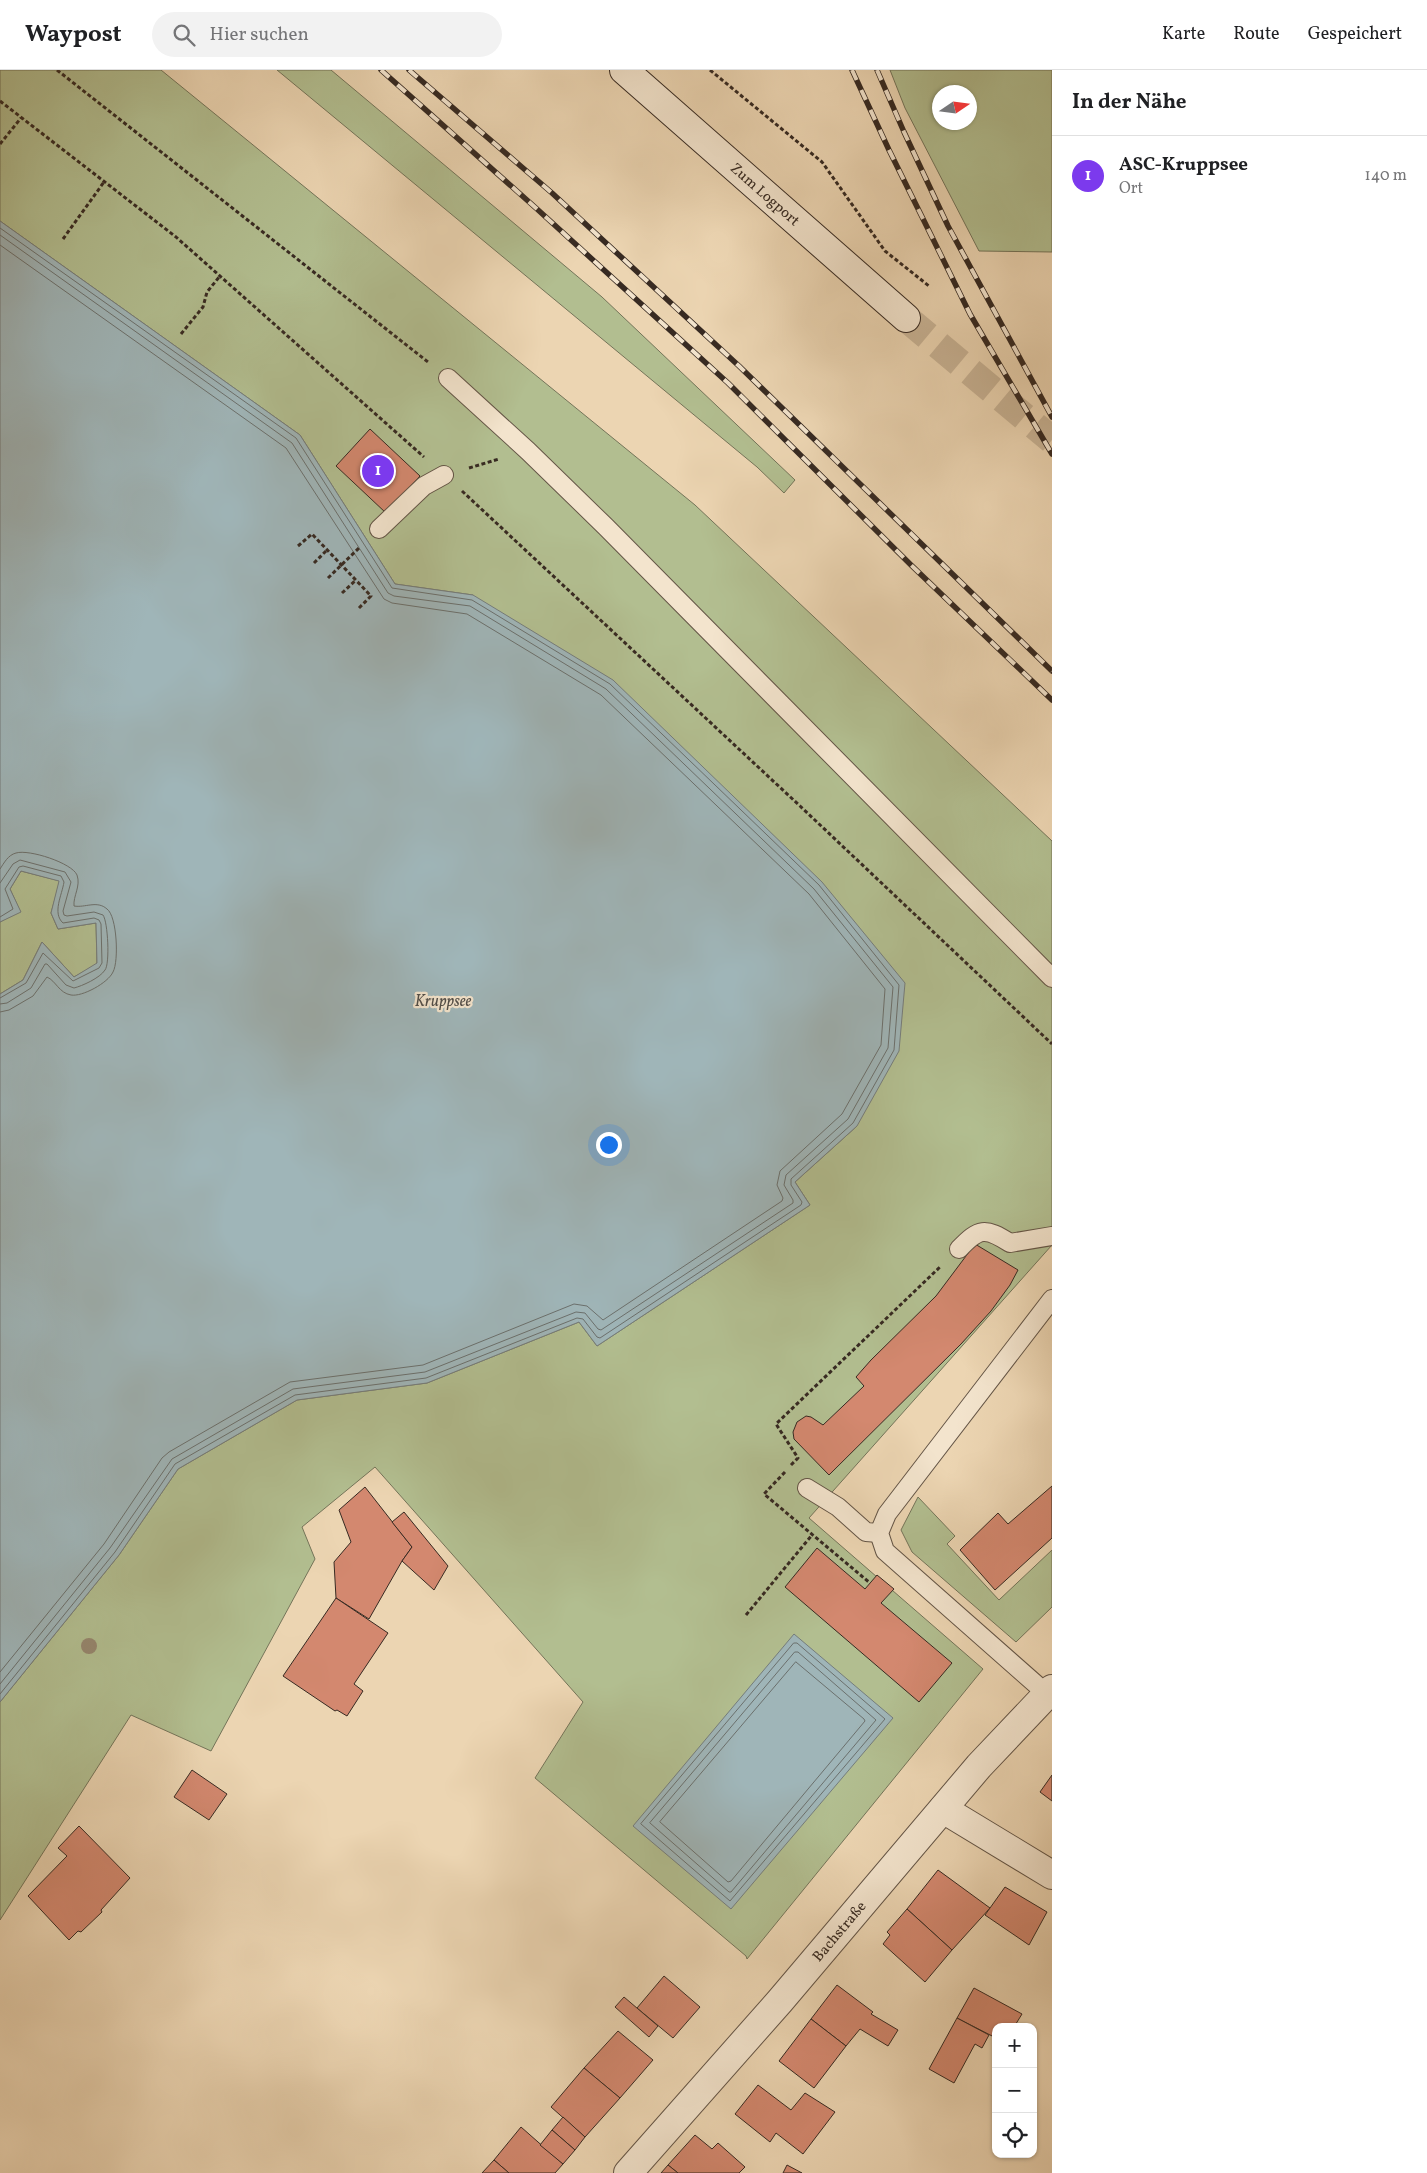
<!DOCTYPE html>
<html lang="de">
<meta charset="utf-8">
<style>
body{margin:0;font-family:Vollkorn,serif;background:#f2f2f2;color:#202124}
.controls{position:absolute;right:15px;bottom:15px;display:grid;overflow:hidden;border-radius:10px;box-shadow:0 1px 4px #0004}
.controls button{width:45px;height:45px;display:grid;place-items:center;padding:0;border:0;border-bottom:1px solid #e0e0e0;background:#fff;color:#202124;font:25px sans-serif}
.compass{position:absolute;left:932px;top:15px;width:45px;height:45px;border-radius:50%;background:#fff;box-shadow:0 1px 4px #0004;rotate:77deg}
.you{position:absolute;left:608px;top:1074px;width:18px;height:18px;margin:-12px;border:4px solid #fff;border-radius:50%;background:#1a73e8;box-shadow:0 0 0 8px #1a73e833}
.badge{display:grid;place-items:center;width:32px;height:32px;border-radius:50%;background:#7c3aed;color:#fff;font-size:16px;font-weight:700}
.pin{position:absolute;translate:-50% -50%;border:2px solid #fff;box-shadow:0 1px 5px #0006}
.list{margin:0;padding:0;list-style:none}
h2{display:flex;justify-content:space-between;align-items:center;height:65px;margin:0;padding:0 20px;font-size:21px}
h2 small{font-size:16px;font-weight:400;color:#757577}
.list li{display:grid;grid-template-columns:32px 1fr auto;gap:15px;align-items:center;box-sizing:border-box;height:80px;padding:0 20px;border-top:1px solid #e0e0e0}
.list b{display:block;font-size:19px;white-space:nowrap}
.list p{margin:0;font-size:16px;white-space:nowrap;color:#757577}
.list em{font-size:16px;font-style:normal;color:#757577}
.icon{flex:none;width:28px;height:28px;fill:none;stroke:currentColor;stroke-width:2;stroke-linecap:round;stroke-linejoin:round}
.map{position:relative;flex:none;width:1052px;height:2103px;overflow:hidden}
header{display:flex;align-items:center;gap:30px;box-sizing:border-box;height:70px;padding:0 25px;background:#fff;border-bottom:1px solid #e0e0e0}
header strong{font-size:24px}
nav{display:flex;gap:28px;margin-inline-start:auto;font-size:18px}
.search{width:350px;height:45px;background:#f2f2f2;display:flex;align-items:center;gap:12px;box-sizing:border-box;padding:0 18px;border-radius:28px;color:#757577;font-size:19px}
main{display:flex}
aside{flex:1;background:#fff}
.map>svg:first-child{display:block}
</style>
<header>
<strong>Waypost</strong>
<div class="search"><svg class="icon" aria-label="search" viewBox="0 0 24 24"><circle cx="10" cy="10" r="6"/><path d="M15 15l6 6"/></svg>Hier suchen</div>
<nav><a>Karte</a><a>Route</a><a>Gespeichert</a></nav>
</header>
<main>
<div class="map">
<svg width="1052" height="2103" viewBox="0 0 1052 2103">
<rect width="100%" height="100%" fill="#ecd5b2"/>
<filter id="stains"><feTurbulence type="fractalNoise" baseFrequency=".004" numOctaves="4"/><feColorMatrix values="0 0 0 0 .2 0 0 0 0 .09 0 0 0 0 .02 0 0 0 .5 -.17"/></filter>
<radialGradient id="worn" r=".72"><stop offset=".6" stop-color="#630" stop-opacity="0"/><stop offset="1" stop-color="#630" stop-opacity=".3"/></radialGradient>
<g fill="#b2be90" stroke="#747459" fill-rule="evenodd">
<path d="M 0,0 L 161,0 L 695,435 L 1052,771 L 1052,1175 L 809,1448 L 983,1599 L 747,1889 L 746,1886 L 535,1708 L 583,1632 L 375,1397 L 302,1457 L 315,1489 L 211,1681 L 131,1645 L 0,1850 L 0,1632 L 119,1485 L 178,1399 L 297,1330 L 427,1313 L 579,1252 L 597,1276 L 810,1135 L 795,1112 L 857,1056 L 473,525 L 395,514 L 300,365 L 0,151 Z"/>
<path d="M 277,0 L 331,0 L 602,227 L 795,410 L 784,423 L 757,397 Z"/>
<path d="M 890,0 L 1052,0 L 1052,182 L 979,181 L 905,38 ZM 969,22 L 969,52 L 939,52 L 939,22 Z"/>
<path d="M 21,801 L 60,811 L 51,843 L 58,859 L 96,853 L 97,894 L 74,907 L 42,872 L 23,910 L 0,924 L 0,852 L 20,841 L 10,819 Z"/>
<path d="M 918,1427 L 955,1466 L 947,1474 L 999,1530 L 1052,1480 L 1052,1537 L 1016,1572 L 912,1482 L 901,1460 Z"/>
</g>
<g fill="#9fb5b8" stroke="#757d7c">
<path d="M 0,151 L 300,365 L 395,514 L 473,525 L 613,610 L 822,812 L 905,913 L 899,981 L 857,1056 L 795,1112 L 810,1135 L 597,1276 L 579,1252 L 427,1313 L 297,1330 L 178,1399 L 119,1485 L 0,1632 L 0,924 L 23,910 L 42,872 L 74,907 L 97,893 L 96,853 L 58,859 L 51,843 L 59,811 L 21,801 L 10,819 L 21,842 L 0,852 Z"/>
<path d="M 794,1564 L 893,1648 L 731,1839 L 633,1756 Z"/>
</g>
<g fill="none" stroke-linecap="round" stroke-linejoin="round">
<g stroke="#6b706d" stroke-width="1">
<path d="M 0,158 L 296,368 L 392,518 L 472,530 L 610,614 L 819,815 L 899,915 L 894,980 L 853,1053 L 791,1109 L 791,1115 L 802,1132 L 801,1135 L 600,1268 L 597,1267 L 583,1249 L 577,1248 L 426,1308 L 295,1325 L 175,1394 L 115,1482 L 0,1624"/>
<path d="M 0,165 L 292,373 L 388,523 L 394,526 L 470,536 L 606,619 L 814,819 L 893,917 L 888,978 L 848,1049 L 786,1105 L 784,1115 L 793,1130 L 793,1133 L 601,1260 L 598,1259 L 585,1243 L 576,1242 L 425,1302 L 293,1319 L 172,1389 L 110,1478 L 0,1614"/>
<path d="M 0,175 L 286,378 L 384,529 L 392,533 L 467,544 L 601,625 L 809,824 L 885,919 L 881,975 L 842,1044 L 780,1101 L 777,1115 L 783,1128 L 782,1131 L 603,1250 L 587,1236 L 574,1234 L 423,1295 L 290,1312 L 169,1382 L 162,1388 L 104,1474 L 0,1602"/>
<path d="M 0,799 C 4,793 8,785 16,783 C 29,779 72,793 77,805 C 81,816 73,826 74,836 C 85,838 97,830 107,839 C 117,846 119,891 113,902 C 108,913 82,927 71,925 C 59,923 56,911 47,907 L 33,926 L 9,940 L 0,942"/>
<path d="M 0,813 L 13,794 L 20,790 L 65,802 L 71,812 L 63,841 L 64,845 L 67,846 L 94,842 L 103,845 C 108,852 110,894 105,900 C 100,908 82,916 74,918 L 66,915 L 47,894 L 45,894 L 31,918 L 7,933 L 0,934"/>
<path d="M 0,847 L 13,839 L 5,819 L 19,797 L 23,796 L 61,806 L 64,812 C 62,825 52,843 63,853 L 94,848 L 99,850 L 101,854 L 102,893 L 99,898 L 73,911 L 43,883 L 26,913 L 0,928"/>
<path d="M 794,1573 L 797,1573 L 885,1649 L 730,1831 L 641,1754 Z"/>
<path d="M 795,1582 L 798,1582 L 876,1650 L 731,1822 L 729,1822 L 650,1753 Z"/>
<path d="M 796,1592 L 864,1649 L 865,1651 L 731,1811 L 728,1812 L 660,1752 Z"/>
</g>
</g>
<g fill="#d3886f" stroke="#372a22">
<path d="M 370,359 L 420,406 L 386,443 L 336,396 Z"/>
<path d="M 975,1174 L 1018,1200 L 1010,1215 L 991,1241 L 961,1274 L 829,1405 L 794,1369 L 793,1362 L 797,1352 L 806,1346 L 811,1347 L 823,1355 L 864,1316 L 856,1307 L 871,1290 L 936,1226 Z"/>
<path d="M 1052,1416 L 1052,1468 L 995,1520 L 960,1480 L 998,1443 L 1008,1454 Z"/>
<path d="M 365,1417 L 412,1477 L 402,1491 L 369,1549 L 336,1528 L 334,1492 L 351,1472 L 339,1440 Z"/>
<path d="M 404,1442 L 448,1496 L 434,1520 L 402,1491 L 412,1477 L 392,1452 Z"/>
<path d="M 817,1478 L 865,1519 L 877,1505 L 894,1519 L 881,1533 L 952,1593 L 919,1632 L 785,1517 Z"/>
<path d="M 336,1528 L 388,1563 L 354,1614 L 363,1621 L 347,1646 L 337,1640 L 335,1641 L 283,1606 Z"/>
<path d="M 192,1700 L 227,1724 L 209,1750 L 174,1727 Z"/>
<path d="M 1052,1705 L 1052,1731 L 1040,1722 Z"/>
<path d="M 79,1756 L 130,1808 L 101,1840 L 102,1842 L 81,1862 L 78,1861 L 69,1870 L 28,1826 L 67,1786 L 58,1778 Z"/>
<path d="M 938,1800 L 990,1838 L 952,1880 L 907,1839 Z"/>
<path d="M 1005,1817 L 1047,1842 L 1029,1875 L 985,1845 Z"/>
<path d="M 907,1839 L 952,1880 L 925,1912 L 883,1874 L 890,1865 L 887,1862 Z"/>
<path d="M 664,1906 L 700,1937 L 673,1968 L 637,1938 Z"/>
<path d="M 837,1915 L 873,1942 L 871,1944 L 898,1960 L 888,1976 L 860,1959 L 846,1976 L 811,1949 Z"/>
<path d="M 974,1918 L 1022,1944 L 1014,1957 L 996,1957 L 996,1968 L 957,1948 Z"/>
<path d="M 624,1927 L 658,1956 L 649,1967 L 615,1937 Z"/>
<path d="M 957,1948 L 989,1965 L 982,1978 L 975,1974 L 954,2013 L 929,1999 Z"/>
<path d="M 811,1949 L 846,1976 L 814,2018 L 779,1991 Z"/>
<path d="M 618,1961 L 653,1990 L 620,2028 L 584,1998 Z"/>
<path d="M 584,1998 L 620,2028 L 585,2067 L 551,2037 Z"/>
<path d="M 758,2015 L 791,2040 L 805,2023 L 835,2042 L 803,2084 L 776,2063 L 770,2072 L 735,2044 Z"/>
<path d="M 563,2047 L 585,2067 L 575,2080 L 552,2060 Z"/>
<path d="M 521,2057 L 563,2094 L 555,2103 L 509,2103 L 494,2090 Z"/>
<path d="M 552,2060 L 575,2080 L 563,2094 L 540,2075 Z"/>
<path d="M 695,2065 L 712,2079 L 718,2073 L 745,2097 L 739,2103 L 678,2103 L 668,2095 Z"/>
<path d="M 494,2090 L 509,2103 L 482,2103 Z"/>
<path d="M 668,2095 L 678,2103 L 661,2103 Z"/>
<path d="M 787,2095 L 802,2103 L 783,2103 Z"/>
</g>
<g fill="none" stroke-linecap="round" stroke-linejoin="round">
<path stroke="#c8b395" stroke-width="28" stroke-dasharray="28 14" stroke-linecap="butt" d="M 906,248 L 1052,370"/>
<g stroke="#645546" stroke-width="20">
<g id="service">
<path d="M 448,308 L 528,381 L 606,457 L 1052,908"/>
<path d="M 379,459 L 424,416 L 444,405"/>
<path d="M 959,1179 C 979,1158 985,1157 1010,1173 L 1052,1166"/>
<path d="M 807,1418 L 838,1437 L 866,1462 L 879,1463"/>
<path d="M 1047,1624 L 885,1481 L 879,1463 L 887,1444 L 1052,1229"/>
</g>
</g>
<g stroke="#645546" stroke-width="30">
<path id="minor" d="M 943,1739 L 1052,1805"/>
</g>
<g stroke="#645546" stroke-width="30">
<g id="tertiary">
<path id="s1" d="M 628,2103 L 780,1931 L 979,1696 L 1052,1619"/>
</g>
</g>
<g stroke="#372a22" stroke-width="30">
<g id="secondary">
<path id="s2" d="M 624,0 L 906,248"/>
</g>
</g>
<g stroke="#372a22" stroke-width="3" stroke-dasharray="4 2.5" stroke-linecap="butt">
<path d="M 57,0 L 428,292"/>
<path d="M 710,0 L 822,92 L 885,181 L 929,216"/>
<path d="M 0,31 L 176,167 L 424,387"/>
<path d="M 0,74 L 21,48"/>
<path d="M 63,169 L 104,112"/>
<path d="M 181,264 L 203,237 L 207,222 L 220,206"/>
<path d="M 469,398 L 499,389"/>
<path d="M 462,421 L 800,736 L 1052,974"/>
<path d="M 298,476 L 312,464 L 371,526 L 358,539"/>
<path d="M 314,493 L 327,480"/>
<path d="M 328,508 L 360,477"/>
<path d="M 342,523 L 356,510"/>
<path d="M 791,1395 L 798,1388 L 776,1354 L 941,1196"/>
<path d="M 785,1402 L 764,1424 L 870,1513"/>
<path d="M 746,1545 L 812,1465"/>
</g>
<use href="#service" stroke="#f3e4cd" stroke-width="18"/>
<use href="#minor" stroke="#f3e4cd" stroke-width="28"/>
<use href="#tertiary" stroke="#f3e4cd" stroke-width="28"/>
<use href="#secondary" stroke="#f3e4cd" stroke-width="28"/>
<g stroke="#372a22" stroke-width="5.5">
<g id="rail">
<path d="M 381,0 L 537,139 L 728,313 L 911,495 L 1052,630"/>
<path d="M 409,0 L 552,123 L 739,296 L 1052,601"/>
<path d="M 852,0 L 889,80 L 970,244 L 1052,384"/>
<path d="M 877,0 L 904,62 L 948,156 L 1052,347"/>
</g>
</g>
<use href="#rail" stroke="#f3e4cd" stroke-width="4" stroke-dasharray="11" stroke-linecap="butt"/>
</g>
<circle fill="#96876f" cx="89" cy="1576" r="8"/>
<g text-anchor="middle" stroke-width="4.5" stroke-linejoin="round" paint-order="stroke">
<g font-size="15" fill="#372a22" stroke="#f3e4cd">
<text dy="5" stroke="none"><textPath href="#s2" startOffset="188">Zum Logport</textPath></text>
<text dy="5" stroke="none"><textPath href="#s1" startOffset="321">Bachstraße</textPath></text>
</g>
<g font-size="16" font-style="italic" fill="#514d48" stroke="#f3e4cd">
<text x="443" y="936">Kruppsee</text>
</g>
</g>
<rect width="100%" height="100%" filter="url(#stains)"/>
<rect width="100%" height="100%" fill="url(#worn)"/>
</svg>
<div class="controls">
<button>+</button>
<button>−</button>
<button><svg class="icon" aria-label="locate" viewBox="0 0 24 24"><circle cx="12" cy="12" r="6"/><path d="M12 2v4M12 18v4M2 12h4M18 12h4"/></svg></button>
</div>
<svg class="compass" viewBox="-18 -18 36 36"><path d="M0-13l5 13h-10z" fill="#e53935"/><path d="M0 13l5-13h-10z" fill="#757577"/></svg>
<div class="you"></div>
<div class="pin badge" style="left:378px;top:401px">1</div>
</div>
<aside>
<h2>In der Nähe<small></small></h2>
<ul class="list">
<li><span class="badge">1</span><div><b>ASC-Kruppsee</b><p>Ort</p></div><em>140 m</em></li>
</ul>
</aside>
</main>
